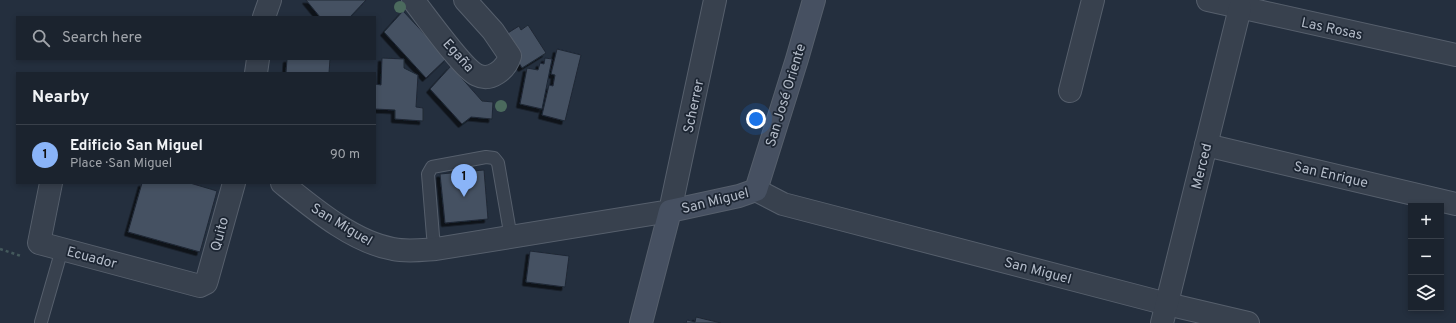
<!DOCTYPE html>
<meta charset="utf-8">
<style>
body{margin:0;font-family:Overpass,sans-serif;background:#242b36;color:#f1f3f6}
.controls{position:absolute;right:12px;bottom:12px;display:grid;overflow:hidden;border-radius:0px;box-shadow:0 2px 6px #0003}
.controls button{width:36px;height:36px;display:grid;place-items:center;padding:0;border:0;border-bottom:1px solid #39404a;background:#1b232e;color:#f1f3f6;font:20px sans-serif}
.you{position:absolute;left:756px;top:119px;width:14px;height:14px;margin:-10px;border:3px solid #fff;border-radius:50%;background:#1a73e8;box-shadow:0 0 0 6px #1a73e833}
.badge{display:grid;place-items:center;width:26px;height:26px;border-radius:50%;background:#8ab4f8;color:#111;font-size:13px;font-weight:700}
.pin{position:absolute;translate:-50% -33px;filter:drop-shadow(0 1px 2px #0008)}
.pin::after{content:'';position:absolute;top:21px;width:14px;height:12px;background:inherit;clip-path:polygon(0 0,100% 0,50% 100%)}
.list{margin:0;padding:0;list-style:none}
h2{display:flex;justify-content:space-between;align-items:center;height:52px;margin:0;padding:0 16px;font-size:17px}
h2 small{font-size:13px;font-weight:400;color:#a0a4aa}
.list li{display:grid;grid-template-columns:26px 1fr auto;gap:12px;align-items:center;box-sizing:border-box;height:60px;padding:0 16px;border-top:1px solid #39404a}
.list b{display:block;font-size:15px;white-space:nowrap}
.list p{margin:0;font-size:13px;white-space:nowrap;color:#a0a4aa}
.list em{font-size:13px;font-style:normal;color:#a0a4aa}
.icon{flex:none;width:22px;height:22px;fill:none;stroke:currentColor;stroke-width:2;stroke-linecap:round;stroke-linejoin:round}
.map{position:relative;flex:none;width:1456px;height:323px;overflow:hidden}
.search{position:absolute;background:#1b232e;box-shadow:0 2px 6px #0003;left:16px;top:16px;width:360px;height:44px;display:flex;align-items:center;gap:10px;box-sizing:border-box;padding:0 14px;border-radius:0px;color:#a0a4aa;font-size:15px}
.panel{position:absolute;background:#1b232e;box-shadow:0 2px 6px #0003;left:16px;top:72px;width:360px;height:112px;border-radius:0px}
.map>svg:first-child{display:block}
</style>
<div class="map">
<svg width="1456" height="323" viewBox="0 0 1456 323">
<defs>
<filter id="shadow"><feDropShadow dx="-3.5" dy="3.5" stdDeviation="0" flood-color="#0009"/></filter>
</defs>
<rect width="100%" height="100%" fill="#242f3e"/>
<g fill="#455162" stroke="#1f2835" filter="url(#shadow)">
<path d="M 306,0 L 366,0 L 350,17 L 320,17 Z"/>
<path d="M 403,11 L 447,58 L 426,78 L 384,32 Z"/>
<path d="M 528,25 L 546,53 L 522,68 L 503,36 L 519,26 L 521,30 Z"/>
<path d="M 557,49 L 581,55 L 565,121 L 542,115 L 549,85 L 553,86 L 555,75 L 551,74 Z"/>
<path d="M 382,58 L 404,59 L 404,68 L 418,75 L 416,107 L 423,108 L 423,121 L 395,119 L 395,110 L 375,109 L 375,84 L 381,85 Z"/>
<path d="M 545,58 L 552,59 L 542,109 L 520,104 L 527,68 L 538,70 L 540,63 L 544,64 Z"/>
<path d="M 287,59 L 330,59 L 329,73 L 286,73 Z"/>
<path d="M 451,66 L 482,101 L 493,102 L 492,119 L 471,117 L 462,124 L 430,89 Z"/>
<path d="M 484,170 L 488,219 L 445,223 L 440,174 Z"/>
<path d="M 142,183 L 190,183 L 217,191 L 200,252 L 128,232 Z"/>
<path d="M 530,251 L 569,256 L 565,287 L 526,282 Z"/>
<path d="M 696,317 L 721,323 L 686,323 L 687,320 L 695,322 Z"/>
</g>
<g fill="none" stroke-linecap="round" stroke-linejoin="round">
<g stroke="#565f6c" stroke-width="14">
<g id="lane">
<path d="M 436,249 L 433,236 L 428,174 L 432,167 L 486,157 L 494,158 L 498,163 L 511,238"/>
<path d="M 41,322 L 62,249"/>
</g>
</g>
<g stroke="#565f6c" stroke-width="24">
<g id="street">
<path d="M 413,0 C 425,15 463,69 477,75 C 491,82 506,69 510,56 L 493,31 L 465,0"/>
<path d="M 1208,0 L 1456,55"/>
<path d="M 264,17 L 270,0"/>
<path d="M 256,73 L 258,59"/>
<path d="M 1070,91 L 1093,0"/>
<path d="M 1206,145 L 1456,204"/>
<path d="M 51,183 L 39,243 L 200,286 L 206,283 L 207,280 L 234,183"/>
<path d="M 282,183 C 313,208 353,242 393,249 C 407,252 421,250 436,249 L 670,211 L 715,0"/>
<path d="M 756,190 L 783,204 L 1167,304 L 1248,323"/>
<path d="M 1162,323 L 1240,8"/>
</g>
</g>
<g stroke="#565f6c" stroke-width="24">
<path id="secondary" d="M 641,323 L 670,211 L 739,196 L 756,190 L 797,59 L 814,0"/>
</g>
<path stroke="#44595c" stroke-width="2.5" stroke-dasharray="3 3" stroke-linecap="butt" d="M 0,249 L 21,256"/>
<use href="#lane" stroke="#38414e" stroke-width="12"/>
<use href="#street" stroke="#38414e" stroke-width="22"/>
<use href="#secondary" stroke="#465061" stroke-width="22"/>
</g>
<g fill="#4b6a5d">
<circle cx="400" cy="7" r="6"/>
<circle cx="501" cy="106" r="6"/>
</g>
<g text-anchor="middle" stroke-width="3.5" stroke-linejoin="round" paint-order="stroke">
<g font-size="14" fill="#b4bcc9" stroke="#1d2633">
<text transform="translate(1332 28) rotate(12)" y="5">Las Rosas</text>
<text transform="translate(459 55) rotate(48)" y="5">Egaña</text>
<text transform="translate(785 95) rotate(-73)" y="5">San José Oriente</text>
<text transform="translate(693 106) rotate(-78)" y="5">Scherrer</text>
<text transform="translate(1201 166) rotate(-76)" y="5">Merced</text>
<text transform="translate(1331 174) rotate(13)" y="5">San Enrique</text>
<text transform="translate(715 200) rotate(-14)" y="5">San Miguel</text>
<text transform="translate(342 224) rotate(31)" y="5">San Miguel</text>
<text transform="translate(219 234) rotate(-75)" y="5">Quito</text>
<text transform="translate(92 257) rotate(15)" y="5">Ecuador</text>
<text transform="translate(1038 270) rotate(15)" y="5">San Miguel</text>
</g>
</g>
</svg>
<div class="controls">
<button>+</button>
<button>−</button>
<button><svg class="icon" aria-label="layers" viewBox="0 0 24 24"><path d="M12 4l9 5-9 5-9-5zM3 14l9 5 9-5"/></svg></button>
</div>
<div class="you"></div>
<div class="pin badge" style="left:464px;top:197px">1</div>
<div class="search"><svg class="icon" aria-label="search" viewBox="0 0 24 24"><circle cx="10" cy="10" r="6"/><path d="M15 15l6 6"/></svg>Search here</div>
<section class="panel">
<h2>Nearby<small></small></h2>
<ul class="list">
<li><span class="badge">1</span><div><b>Edificio San Miguel</b><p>Place · San Miguel</p></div><em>90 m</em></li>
</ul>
</section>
</div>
